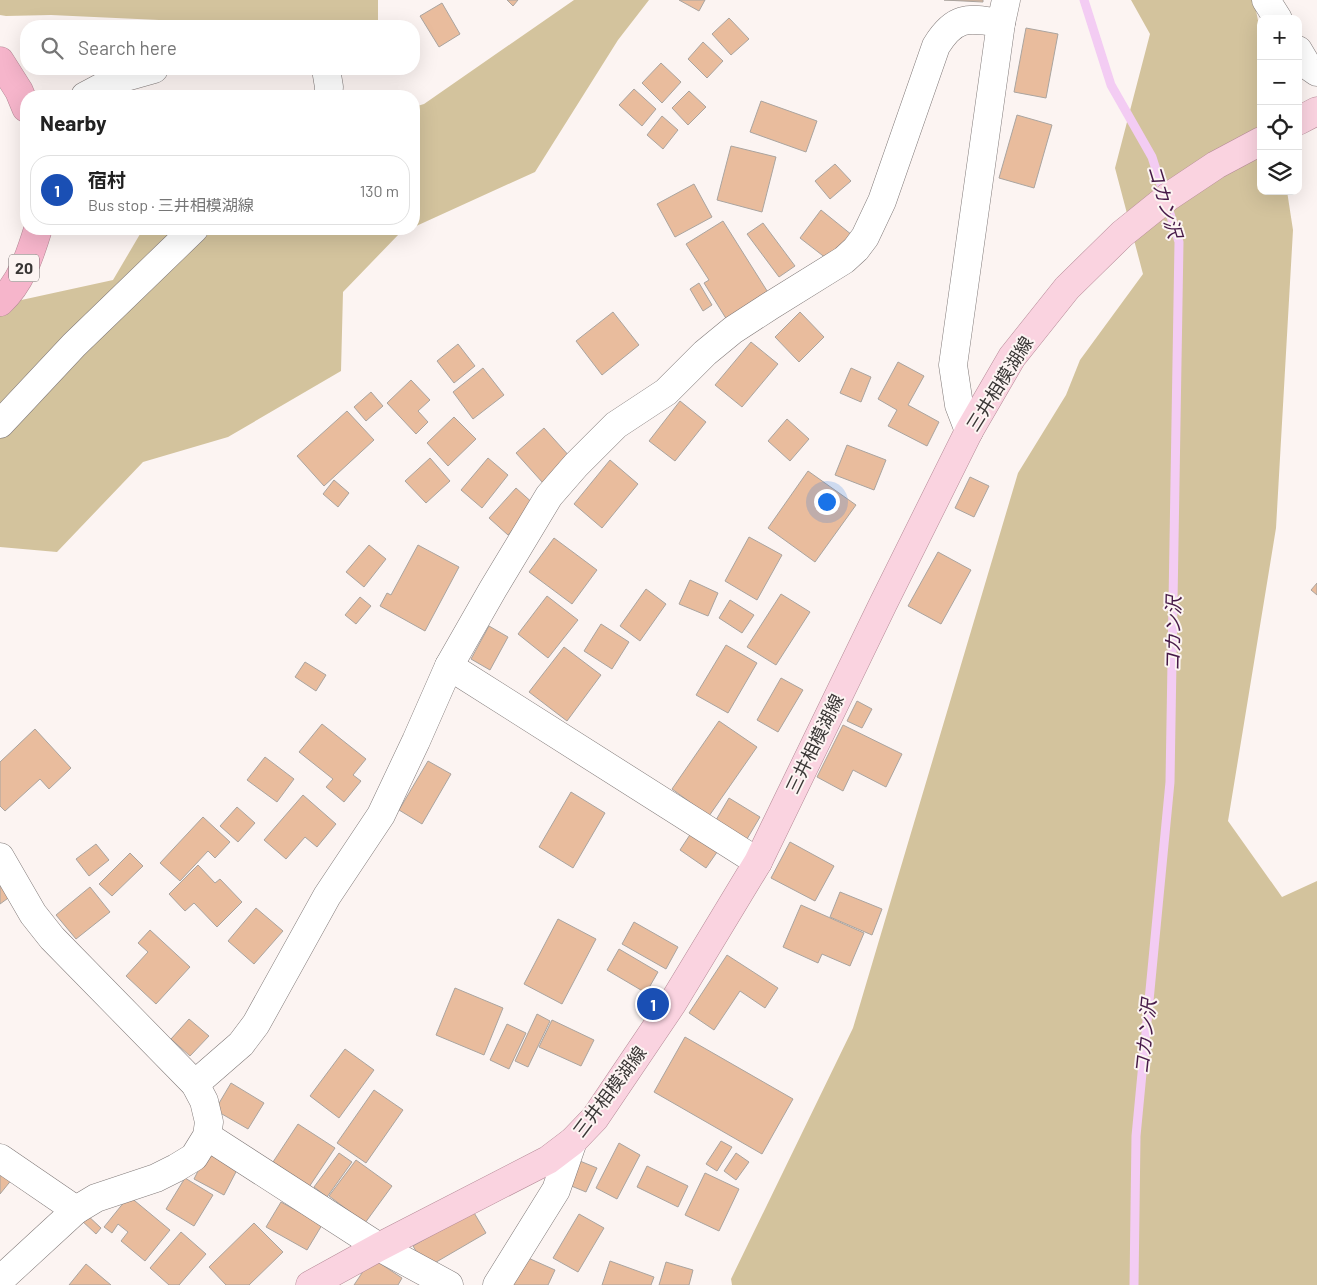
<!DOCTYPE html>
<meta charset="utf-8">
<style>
body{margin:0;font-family:Barlow,"Noto Sans JP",sans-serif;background:#f6f6f6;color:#222}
.controls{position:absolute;right:15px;top:15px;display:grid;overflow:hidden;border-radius:10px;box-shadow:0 5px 20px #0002}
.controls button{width:45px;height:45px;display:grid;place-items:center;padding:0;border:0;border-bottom:1px solid #e0e0e0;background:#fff;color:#222;font:25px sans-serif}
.you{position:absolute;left:826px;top:501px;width:18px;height:18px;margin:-12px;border:4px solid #fff;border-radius:50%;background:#1a73e8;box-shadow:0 0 0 8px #1a73e833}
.badge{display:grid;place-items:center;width:32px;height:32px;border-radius:50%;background:#337668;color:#fff;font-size:16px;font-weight:700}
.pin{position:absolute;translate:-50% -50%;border:2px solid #fff;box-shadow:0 1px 5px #0006}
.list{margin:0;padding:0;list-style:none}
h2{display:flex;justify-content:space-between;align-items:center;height:65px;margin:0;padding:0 20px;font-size:21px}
h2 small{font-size:16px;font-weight:400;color:#767676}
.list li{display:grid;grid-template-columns:32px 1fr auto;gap:15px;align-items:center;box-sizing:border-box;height:70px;margin:0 10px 10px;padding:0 10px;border:1px solid #e0e0e0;border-radius:20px}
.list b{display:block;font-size:19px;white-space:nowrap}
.list p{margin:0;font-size:16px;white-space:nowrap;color:#767676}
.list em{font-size:16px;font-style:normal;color:#767676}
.icon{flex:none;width:28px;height:28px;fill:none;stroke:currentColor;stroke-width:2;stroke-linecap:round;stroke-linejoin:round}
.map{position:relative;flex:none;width:1317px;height:1285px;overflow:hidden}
.search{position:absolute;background:#fff;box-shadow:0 5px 20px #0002;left:20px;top:20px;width:400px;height:55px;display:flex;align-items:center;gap:12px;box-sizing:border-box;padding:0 18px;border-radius:20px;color:#767676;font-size:19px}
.panel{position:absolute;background:#fff;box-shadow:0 5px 20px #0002;left:20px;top:90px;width:400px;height:145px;border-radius:20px}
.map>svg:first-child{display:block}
</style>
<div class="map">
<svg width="1317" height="1285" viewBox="0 0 1317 1285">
<rect width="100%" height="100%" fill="#fcf4f2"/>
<g fill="#d3c39d">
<path d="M 0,0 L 378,0 L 378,26 L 288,26 L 51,15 L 6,16 L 0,15 Z"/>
<path d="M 574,0 L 649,0 L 618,40 L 535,172 L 414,227 L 414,107 L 424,104 Z"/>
<path d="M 1131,0 L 1254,0 L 1261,36 L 1261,191 L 1287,191 L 1293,230 L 1276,528 L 1228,821 L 1282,897 L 1317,881 L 1317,1285 L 732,1285 L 731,1279 L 853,1028 L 1018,473 L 1066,395 L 1080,360 L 1143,274 L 1115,168 L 1150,34 Z"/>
<path d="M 143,229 L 410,229 L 399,234 L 343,292 L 341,371 L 228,437 L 143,462 L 57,552 L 0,547 L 0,300 L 3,304 L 113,280 Z"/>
</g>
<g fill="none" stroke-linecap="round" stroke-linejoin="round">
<path stroke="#f3ccf3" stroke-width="9" d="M 1084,0 L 1111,85 L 1152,157 L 1179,242 L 1170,782 L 1136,1136 L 1134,1285"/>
</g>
<g fill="#e9bc9d" stroke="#aaa49f">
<path d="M 507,0 L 518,0 L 513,6 Z"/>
<path d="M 679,0 L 705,0 L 699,11 Z"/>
<path d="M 944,0 L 983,0 L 983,2 Z"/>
<path d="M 442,3 L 460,34 L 439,47 L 420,16 Z"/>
<path d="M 729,18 L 749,39 L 731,55 L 712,34 Z"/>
<path d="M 1026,28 L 1058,34 L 1046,98 L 1014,92 Z"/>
<path d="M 703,42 L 723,61 L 707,78 L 688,59 Z"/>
<path d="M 661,63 L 681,82 L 662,103 L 642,83 Z"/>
<path d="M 634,89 L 656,109 L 642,126 L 619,105 Z"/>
<path d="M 689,91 L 706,107 L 688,125 L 672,108 Z"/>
<path d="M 761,101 L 817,121 L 806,152 L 750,132 Z"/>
<path d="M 1017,115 L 1052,125 L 1034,188 L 999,178 Z"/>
<path d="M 662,116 L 678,130 L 663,149 L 647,135 Z"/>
<path d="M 731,146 L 776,157 L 762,212 L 717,200 Z"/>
<path d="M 835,164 L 851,181 L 830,199 L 815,181 Z"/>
<path d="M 694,184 L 712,217 L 675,237 L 657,204 Z"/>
<path d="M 821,210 L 852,235 L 831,262 L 800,238 Z"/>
<path d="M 723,221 L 769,294 L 727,320 L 704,283 L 709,280 L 686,244 Z"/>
<path d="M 763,223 L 795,266 L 779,277 L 747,234 Z"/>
<path d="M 699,283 L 712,305 L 703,311 L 690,289 Z"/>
<path d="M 613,312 L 639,345 L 602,375 L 576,341 Z"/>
<path d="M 800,312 L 824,337 L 799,362 L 775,337 Z"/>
<path d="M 751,342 L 778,364 L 742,407 L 715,385 Z"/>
<path d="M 458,344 L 475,366 L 454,383 L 437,361 Z"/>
<path d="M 898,362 L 924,376 L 908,405 L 939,422 L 927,446 L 888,426 L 897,410 L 878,399 Z"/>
<path d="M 483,368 L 504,395 L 473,419 L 453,392 Z"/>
<path d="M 851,368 L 871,377 L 861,402 L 840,393 Z"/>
<path d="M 411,380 L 430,400 L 418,411 L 428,422 L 416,434 L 387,403 Z"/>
<path d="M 371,392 L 383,406 L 366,421 L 354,407 Z"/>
<path d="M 680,401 L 706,422 L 675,461 L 649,441 Z"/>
<path d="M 347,411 L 374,440 L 324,486 L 297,456 Z"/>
<path d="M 454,417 L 476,439 L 448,466 L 427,443 Z"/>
<path d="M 787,419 L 809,439 L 790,461 L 768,441 Z"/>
<path d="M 544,428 L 571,458 L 543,483 L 516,453 Z"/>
<path d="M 847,445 L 886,460 L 874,490 L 835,475 Z"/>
<path d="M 430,458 L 450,481 L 426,503 L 405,481 Z"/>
<path d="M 488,458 L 508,475 L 482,508 L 461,490 Z"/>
<path d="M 610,460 L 638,484 L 602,528 L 574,504 Z"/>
<path d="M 808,471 L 856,505 L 815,562 L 768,528 Z"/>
<path d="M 970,477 L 989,486 L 974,517 L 955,508 Z"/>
<path d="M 334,480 L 349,493 L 338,507 L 323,494 Z"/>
<path d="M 516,488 L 535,505 L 508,535 L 489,518 Z"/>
<path d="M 749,537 L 782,555 L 757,600 L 725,581 Z"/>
<path d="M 554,538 L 597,570 L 572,604 L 529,572 Z"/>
<path d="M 369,545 L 386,559 L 364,587 L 346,572 Z"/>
<path d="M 418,545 L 459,567 L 425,631 L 380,606 L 387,593 L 391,595 Z"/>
<path d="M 938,552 L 971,570 L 941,624 L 908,606 Z"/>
<path d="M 690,580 L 718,593 L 708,616 L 679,604 Z"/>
<path d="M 1317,583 L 1317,595 L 1311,590 Z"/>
<path d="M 646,589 L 666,604 L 640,641 L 620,626 Z"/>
<path d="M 781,594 L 810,612 L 776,665 L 747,647 Z"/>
<path d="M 547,596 L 578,620 L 548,658 L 518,634 Z"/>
<path d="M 360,597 L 371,606 L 356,624 L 345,615 Z"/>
<path d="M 730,600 L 754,615 L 742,633 L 719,618 Z"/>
<path d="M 601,624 L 629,642 L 612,669 L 584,651 Z"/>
<path d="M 489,626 L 508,637 L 490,670 L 471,659 Z"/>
<path d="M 726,645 L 757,663 L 728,713 L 696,695 Z"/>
<path d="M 564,647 L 601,675 L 567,721 L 529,692 Z"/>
<path d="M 305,662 L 326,675 L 316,691 L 295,677 Z"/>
<path d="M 781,678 L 803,690 L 778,732 L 757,720 Z"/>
<path d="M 857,701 L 872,709 L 862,728 L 847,721 Z"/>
<path d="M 719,721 L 757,747 L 709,816 L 672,789 Z"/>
<path d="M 322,724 L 366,759 L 353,775 L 361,781 L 344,802 L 326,787 L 333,779 L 299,752 Z"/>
<path d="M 843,725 L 902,754 L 886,787 L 853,770 L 843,791 L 817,777 Z"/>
<path d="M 35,729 L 71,768 L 49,789 L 40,779 L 5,811 L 0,806 L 0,762 Z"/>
<path d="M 265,757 L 294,779 L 277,802 L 247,780 Z"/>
<path d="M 428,761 L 451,774 L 422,824 L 399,810 Z"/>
<path d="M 571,792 L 605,813 L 573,868 L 539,847 Z"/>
<path d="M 303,795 L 336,824 L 317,847 L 305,837 L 286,859 L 264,840 Z"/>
<path d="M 729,798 L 760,817 L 747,839 L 716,820 Z"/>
<path d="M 237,807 L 255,823 L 238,842 L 220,826 Z"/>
<path d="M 203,817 L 230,842 L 215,858 L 208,851 L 180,881 L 160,863 Z"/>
<path d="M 697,824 L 724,842 L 706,868 L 680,850 Z"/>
<path d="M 790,842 L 834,866 L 815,901 L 771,878 Z"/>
<path d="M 96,844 L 109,860 L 89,876 L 76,859 Z"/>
<path d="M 130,853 L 143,866 L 112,896 L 99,884 Z"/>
<path d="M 198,865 L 215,883 L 220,879 L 242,902 L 217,927 L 194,903 L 185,911 L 169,894 Z"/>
<path d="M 0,880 L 11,896 L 0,904 Z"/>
<path d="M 90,887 L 110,912 L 76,939 L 56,915 Z"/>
<path d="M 840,892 L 882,909 L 872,935 L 830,917 Z"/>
<path d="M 801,905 L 864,933 L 850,966 L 822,954 L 818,963 L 783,947 Z"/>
<path d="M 256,908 L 283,931 L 254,964 L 228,941 Z"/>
<path d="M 558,919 L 596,939 L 562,1004 L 524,984 Z"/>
<path d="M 634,922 L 678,947 L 666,969 L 622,944 Z"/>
<path d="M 150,930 L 190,967 L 156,1004 L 126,976 L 148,952 L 138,943 Z"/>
<path d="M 619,949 L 658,972 L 646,993 L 607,970 Z"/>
<path d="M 727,955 L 778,988 L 765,1008 L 740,991 L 714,1030 L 689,1013 Z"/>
<path d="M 455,988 L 503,1008 L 484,1055 L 436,1035 Z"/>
<path d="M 537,1014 L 550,1021 L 528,1067 L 515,1061 Z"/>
<path d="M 189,1019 L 209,1036 L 190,1056 L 171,1039 Z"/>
<path d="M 552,1020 L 594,1040 L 581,1066 L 539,1047 Z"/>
<path d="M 507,1024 L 526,1033 L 509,1069 L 490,1060 Z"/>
<path d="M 685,1037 L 793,1099 L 762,1154 L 654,1092 Z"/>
<path d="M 345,1049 L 374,1070 L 339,1118 L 310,1096 Z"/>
<path d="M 231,1083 L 264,1103 L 248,1129 L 215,1110 Z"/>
<path d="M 374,1090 L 403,1110 L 366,1163 L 337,1143 Z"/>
<path d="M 298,1124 L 335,1148 L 309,1187 L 273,1162 Z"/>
<path d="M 721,1141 L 732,1147 L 717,1171 L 706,1164 Z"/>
<path d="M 619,1143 L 640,1155 L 617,1199 L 596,1188 Z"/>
<path d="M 207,1153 L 238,1168 L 224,1195 L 194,1179 Z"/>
<path d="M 339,1153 L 352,1162 L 327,1197 L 314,1187 Z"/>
<path d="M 736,1153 L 749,1162 L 736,1180 L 724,1171 Z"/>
<path d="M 575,1159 L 597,1168 L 586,1192 L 564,1183 Z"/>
<path d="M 356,1160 L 392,1186 L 365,1223 L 329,1196 Z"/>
<path d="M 647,1166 L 688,1186 L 678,1207 L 637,1187 Z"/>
<path d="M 0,1167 L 13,1178 L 0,1194 Z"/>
<path d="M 705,1173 L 739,1189 L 719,1231 L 685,1215 Z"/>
<path d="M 185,1178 L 213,1195 L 194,1226 L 166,1209 Z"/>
<path d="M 129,1196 L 170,1230 L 145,1261 L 121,1241 L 128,1232 L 118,1224 L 112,1233 L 104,1227 Z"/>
<path d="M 281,1202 L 322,1225 L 307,1250 L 266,1227 Z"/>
<path d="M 473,1211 L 486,1233 L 426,1268 L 413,1246 Z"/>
<path d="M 85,1213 L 101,1228 L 96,1234 L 80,1219 Z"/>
<path d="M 579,1214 L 604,1228 L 578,1272 L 553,1258 Z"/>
<path d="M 254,1223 L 283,1252 L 249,1285 L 226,1285 L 209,1267 Z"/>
<path d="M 181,1232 L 206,1254 L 179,1285 L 169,1285 L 150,1268 Z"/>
<path d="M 517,1253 L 555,1270 L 548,1285 L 502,1285 Z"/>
<path d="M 372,1258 L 402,1278 L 398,1285 L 354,1285 Z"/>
<path d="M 610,1261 L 654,1277 L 651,1285 L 602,1285 Z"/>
<path d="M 666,1262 L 693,1270 L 689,1285 L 659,1285 Z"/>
<path d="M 86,1264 L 111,1285 L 69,1285 Z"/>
</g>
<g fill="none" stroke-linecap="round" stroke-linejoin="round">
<g stroke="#817a79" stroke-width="29">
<g id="minor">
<path d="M 1266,0 L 1278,19"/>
<path d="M 1298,50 L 1307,65 L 1317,72"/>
<path d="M 326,69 L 329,87 L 328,96"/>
<path d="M 85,96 L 115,80 L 154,69"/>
<path d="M 0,424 L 74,345 L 194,229"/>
<path d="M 969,431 L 959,405 L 953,365 L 1001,23 L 1006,0"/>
<path d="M 449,666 L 758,862"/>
<path d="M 0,857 L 33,914 L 52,938 L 195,1084 L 204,1101 L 209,1122 L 207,1136 L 194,1157 L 176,1168 L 156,1178 L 96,1198 L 76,1210 L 0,1280"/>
<path d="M 195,1084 L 241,1044 L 256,1024 L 327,896 L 381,815 L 416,741 L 449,666 L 493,589 L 549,496 L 576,465 L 616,425 L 666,392 L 705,353 L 733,330 L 770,306 L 844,260 L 856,249 L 865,237 L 882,201 L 936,46 C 955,15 968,18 1001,23"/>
<path d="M 207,1136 L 379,1247 L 449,1285"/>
<path d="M 0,1158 L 76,1210"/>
<path d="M 497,1285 L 556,1190 L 573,1141"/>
</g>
</g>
<g stroke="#b48996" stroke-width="29">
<g id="major">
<path d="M 1298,121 L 1317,111"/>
<path d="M 310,1285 L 379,1247 L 548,1160 L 573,1141 L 595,1118 L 672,1004 L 758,862 L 883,604 L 969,431 L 1012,357 L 1067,288 L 1122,234 L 1168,197 L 1216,165 L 1261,141"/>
</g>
</g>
<g stroke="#b48996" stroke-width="29">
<g id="highway">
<path d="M 0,61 L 19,91 L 26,108"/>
<path d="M 0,302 C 21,283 30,255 38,229"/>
</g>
</g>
<use href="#minor" stroke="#fff" stroke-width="28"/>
<use href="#major" stroke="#fad3e0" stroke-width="28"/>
<use href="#highway" stroke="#f6b5cb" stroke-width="28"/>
</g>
<g text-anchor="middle" stroke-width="4" stroke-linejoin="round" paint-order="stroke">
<rect fill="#fcf4f2" stroke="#746f6e" stroke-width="1" x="9" y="254.5" width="30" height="27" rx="4"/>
<g font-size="16" font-weight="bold" fill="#393635">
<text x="24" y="274">20</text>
</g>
<g font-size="18" fill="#393635" stroke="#fcf4f2">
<text transform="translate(1000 384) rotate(-58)" y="6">三井相模湖線</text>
<text transform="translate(815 744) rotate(-64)" y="6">三井相模湖線</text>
<text transform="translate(610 1092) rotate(-53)" y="6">三井相模湖線</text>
</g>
<g font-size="19" font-style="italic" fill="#461948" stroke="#fcf4f2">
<text transform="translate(1165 201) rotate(73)" y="7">コカン沢</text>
<text transform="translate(1173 634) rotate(-89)" y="7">コカン沢</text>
<text transform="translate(1145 1037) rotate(-84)" y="7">コカン沢</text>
</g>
</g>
</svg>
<div class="controls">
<button>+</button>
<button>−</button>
<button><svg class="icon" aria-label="locate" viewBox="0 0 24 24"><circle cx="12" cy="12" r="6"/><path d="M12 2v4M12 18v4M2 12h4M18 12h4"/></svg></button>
<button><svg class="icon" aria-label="layers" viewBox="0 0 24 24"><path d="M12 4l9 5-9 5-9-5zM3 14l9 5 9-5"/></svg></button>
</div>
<div class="you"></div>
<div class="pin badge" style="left:653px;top:1004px;background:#1a4fb4">1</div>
<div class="search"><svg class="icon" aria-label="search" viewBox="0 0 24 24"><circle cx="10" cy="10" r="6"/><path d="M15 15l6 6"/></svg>Search here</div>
<section class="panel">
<h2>Nearby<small></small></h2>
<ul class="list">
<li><span class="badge" style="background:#1a4fb4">1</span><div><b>宿村</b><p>Bus stop · 三井相模湖線</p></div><em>130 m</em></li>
</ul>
</section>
</div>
